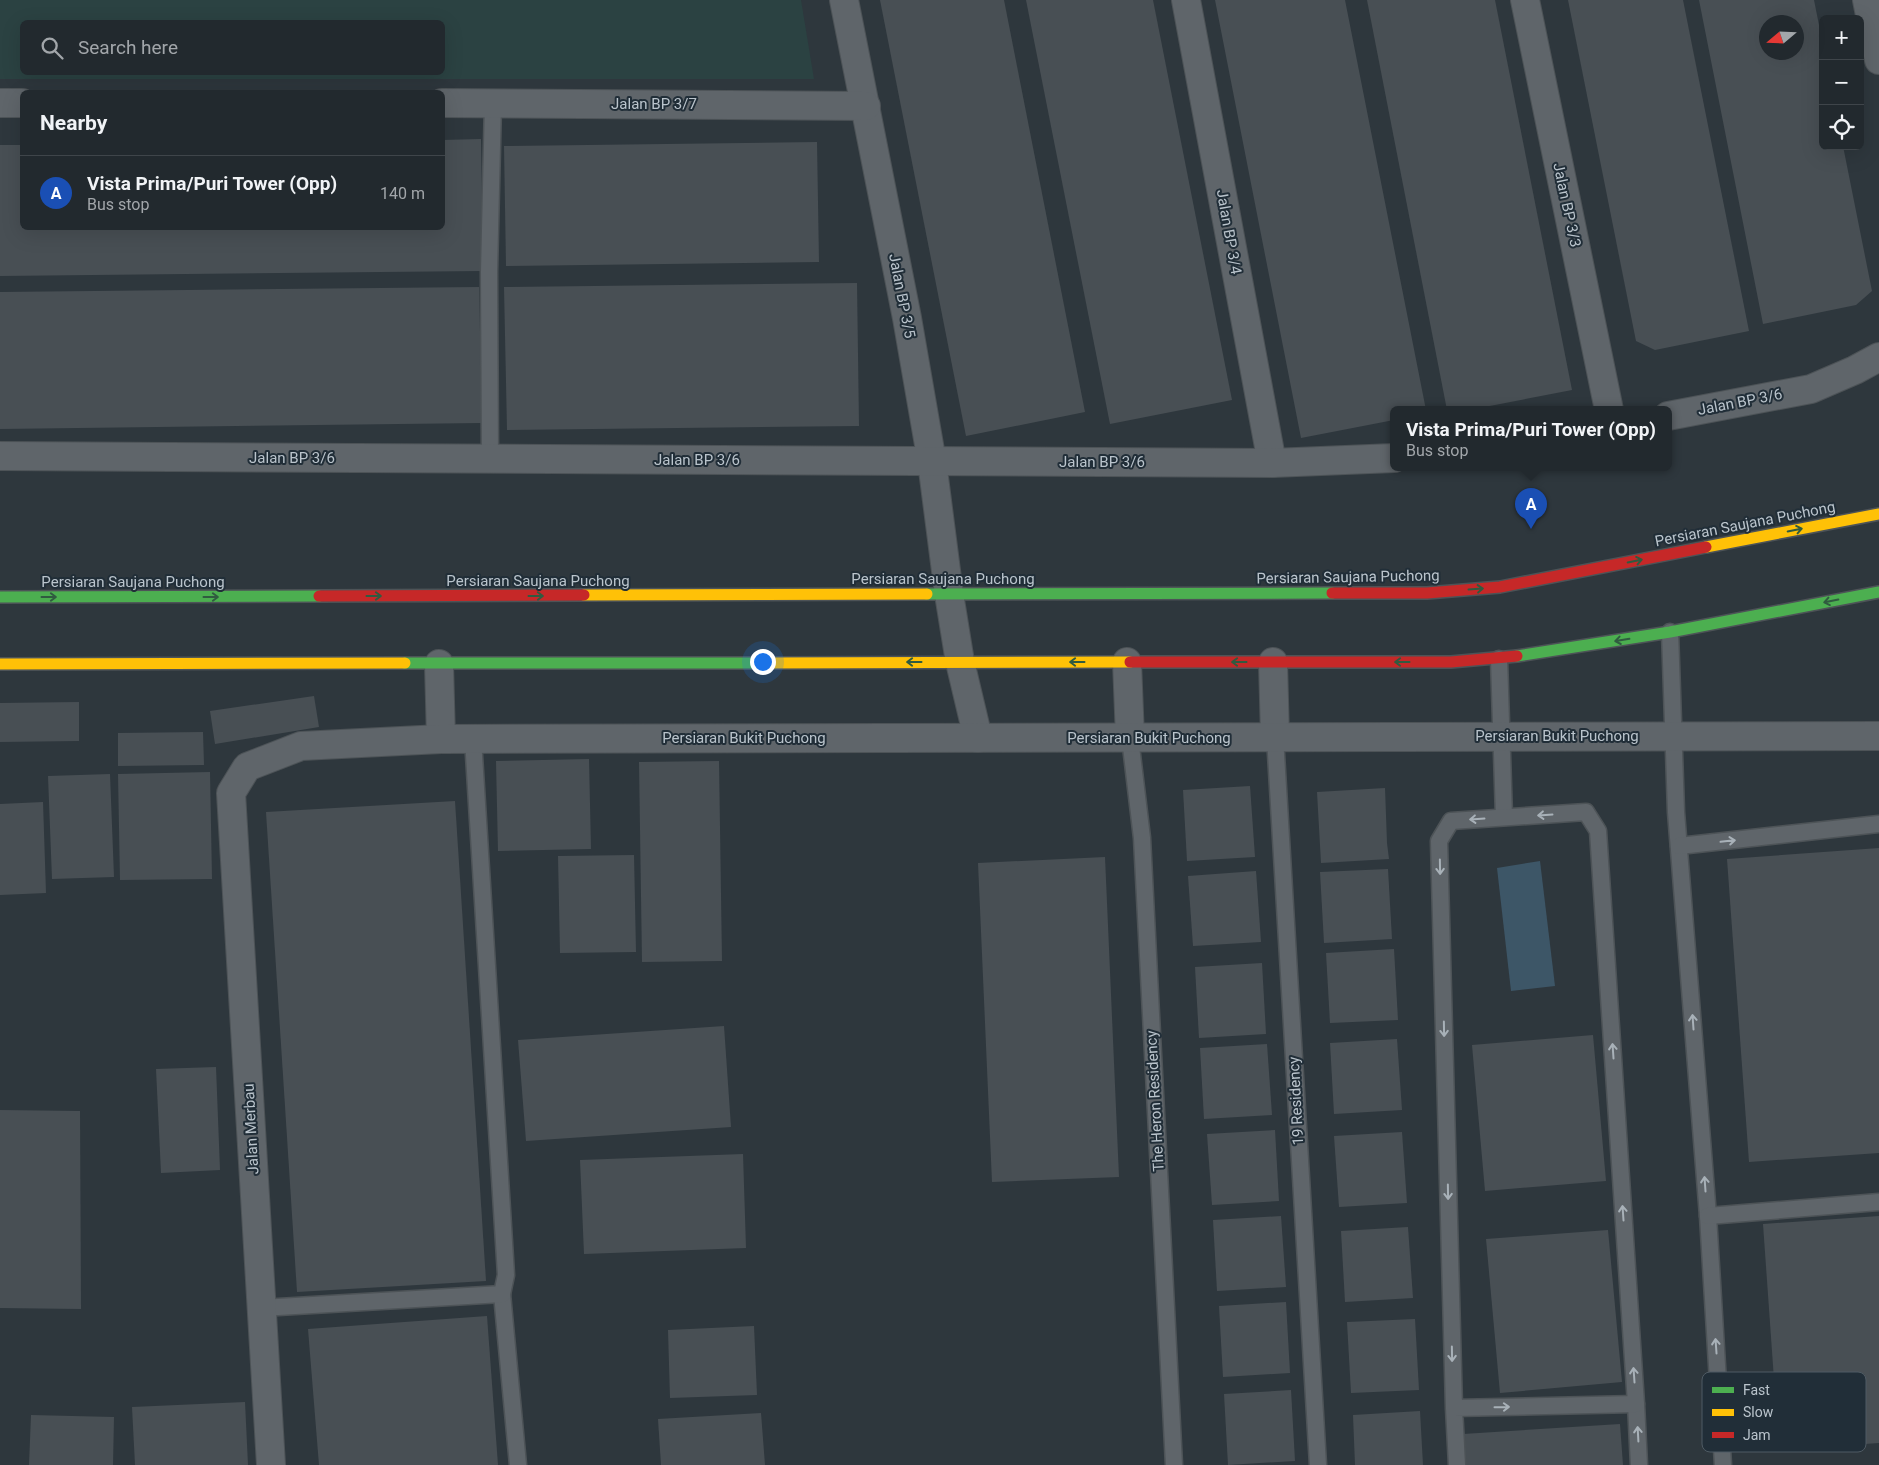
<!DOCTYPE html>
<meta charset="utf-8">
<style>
body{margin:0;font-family:Roboto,sans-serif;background:#2e353a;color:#f1f3f6}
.controls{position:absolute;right:15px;top:15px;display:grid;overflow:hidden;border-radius:8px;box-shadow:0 5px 20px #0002}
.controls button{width:45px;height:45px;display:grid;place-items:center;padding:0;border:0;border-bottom:1px solid #3f454a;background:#22292e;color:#f1f3f6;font:25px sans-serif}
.compass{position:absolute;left:1759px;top:15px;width:45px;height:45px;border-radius:50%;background:#22292e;box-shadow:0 5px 20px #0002;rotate:251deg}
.you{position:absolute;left:762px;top:661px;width:18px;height:18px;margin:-12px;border:4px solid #fff;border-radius:50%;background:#1a73e8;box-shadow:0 0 0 8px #1a73e833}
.badge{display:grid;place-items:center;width:32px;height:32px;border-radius:50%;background:#bca0f2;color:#fff;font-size:16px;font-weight:700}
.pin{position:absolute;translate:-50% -41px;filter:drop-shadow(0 1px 2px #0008)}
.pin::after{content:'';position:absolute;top:26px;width:18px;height:15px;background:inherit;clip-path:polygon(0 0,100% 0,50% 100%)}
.popup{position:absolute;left:1390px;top:406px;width:282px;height:65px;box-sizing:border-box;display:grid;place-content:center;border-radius:8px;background:#22292e;filter:drop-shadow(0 1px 4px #0005);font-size:16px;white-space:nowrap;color:#a2a6aa}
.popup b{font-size:19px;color:#f1f3f6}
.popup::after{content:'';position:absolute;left:50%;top:100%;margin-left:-10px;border:10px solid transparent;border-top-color:#22292e}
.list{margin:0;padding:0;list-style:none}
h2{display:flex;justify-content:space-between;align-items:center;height:65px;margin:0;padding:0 20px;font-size:21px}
h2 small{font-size:16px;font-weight:400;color:#a2a6aa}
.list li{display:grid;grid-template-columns:32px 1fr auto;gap:15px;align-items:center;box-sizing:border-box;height:75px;padding:0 20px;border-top:1px solid #3f454a}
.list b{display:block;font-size:19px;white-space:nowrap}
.list p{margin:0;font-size:16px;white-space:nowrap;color:#a2a6aa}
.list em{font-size:16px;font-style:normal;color:#a2a6aa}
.icon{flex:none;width:28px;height:28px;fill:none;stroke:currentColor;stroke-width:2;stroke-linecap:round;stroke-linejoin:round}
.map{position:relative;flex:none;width:1879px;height:1465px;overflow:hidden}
.search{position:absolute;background:#22292e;box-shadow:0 5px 20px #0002;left:20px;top:20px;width:425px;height:55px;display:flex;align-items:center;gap:12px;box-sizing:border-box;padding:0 18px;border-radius:8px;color:#a2a6aa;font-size:19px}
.panel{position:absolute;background:#22292e;box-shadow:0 5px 20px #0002;left:20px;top:90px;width:425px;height:140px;border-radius:8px}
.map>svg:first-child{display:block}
</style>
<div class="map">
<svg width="1879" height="1465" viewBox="0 0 1879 1465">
<rect width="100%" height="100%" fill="#2e373d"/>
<path fill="#2b4242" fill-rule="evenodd" d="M 0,0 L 801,0 L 814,79 L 0,79 ZM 22,22 L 442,22 L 442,72 L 22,72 Z"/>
<path fill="#3d5667" d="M 1540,861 L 1555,986 L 1511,991 L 1497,868 Z"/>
<g fill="#484f54" fill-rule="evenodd">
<path d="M 880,0 L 1004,0 L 1085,412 L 966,436 Z"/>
<path d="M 1026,0 L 1153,0 L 1232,400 L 1110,424 Z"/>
<path d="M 1215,0 L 1345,0 L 1426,410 L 1394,410 L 1394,420 L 1301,438 Z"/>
<path d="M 1367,0 L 1495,0 L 1572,390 L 1469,410 L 1447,410 Z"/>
<path d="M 1568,0 L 1683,0 L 1749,331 L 1655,350 L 1636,341 Z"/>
<path d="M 1699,0 L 1814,0 L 1823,45 L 1823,146 L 1843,146 L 1872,291 L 1856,305 L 1763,324 ZM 1766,22 L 1796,22 L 1796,52 L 1766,52 Z"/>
<path d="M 481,139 L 483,271 L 0,276 L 0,145 L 22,145 L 22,228 L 442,228 L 442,140 Z"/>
<path d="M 817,142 L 819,262 L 506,266 L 504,146 Z"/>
<path d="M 857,283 L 859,426 L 507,430 L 504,287 Z"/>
<path d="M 479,287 L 482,423 L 0,429 L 0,292 Z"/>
<path d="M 314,696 L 319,727 L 215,744 L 210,711 Z"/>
<path d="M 79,702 L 79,741 L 0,742 L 0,703 Z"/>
<path d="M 203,732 L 204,765 L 118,766 L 118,733 Z"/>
<path d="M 589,759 L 591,849 L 498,851 L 496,761 Z"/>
<path d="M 719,761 L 722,961 L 642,962 L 639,762 Z"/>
<path d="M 210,772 L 212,879 L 120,880 L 118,774 Z"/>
<path d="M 110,774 L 114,877 L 52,879 L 48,776 Z"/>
<path d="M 1250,786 L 1255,857 L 1187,861 L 1183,790 Z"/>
<path d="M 1385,788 L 1387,843 L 1389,859 L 1321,863 L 1317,792 Z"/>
<path d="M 455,801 L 486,1281 L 297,1292 L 266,812 Z"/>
<path d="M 43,802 L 46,893 L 0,895 L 0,804 Z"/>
<path d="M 1879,848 L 1879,1153 L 1749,1162 L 1727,859 Z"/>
<path d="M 634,855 L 636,952 L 560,953 L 558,856 Z"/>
<path d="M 1105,857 L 1119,1177 L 992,1182 L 978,863 Z"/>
<path d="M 1388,869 L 1392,939 L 1324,943 L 1320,872 Z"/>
<path d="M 1256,871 L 1261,942 L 1193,946 L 1188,876 Z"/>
<path d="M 1394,949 L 1398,1020 L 1330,1023 L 1326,953 Z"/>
<path d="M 1262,963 L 1266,1034 L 1199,1038 L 1195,967 Z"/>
<path d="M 724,1026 L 731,1127 L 526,1141 L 518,1040 Z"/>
<path d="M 1593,1035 L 1606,1181 L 1485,1191 L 1472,1045 Z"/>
<path d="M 1397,1039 L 1402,1110 L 1334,1114 L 1330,1043 Z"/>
<path d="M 1267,1044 L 1272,1115 L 1204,1119 L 1200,1048 Z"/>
<path d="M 216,1067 L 220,1170 L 161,1173 L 156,1069 Z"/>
<path d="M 0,1110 L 80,1111 L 81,1309 L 0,1308 Z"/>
<path d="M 1275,1130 L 1279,1201 L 1212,1205 L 1207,1134 Z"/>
<path d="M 1402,1132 L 1407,1203 L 1339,1207 L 1334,1136 Z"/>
<path d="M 743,1154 L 746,1248 L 584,1254 L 580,1160 Z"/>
<path d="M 1281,1216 L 1286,1287 L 1217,1291 L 1213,1220 Z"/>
<path d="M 1879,1216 L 1879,1443 L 1779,1450 L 1763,1224 Z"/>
<path d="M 1408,1227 L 1413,1298 L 1345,1302 L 1341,1231 Z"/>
<path d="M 1608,1230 L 1622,1382 L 1500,1393 L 1486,1239 Z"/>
<path d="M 1286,1302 L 1290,1373 L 1223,1377 L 1219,1306 Z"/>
<path d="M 487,1316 L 498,1465 L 319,1465 L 308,1329 Z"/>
<path d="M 1415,1319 L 1419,1390 L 1351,1393 L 1347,1322 Z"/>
<path d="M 754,1326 L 757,1395 L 670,1398 L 668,1330 Z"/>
<path d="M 1291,1390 L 1295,1461 L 1228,1465 L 1224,1394 Z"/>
<path d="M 245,1402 L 248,1465 L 135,1465 L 132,1407 Z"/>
<path d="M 1420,1411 L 1423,1465 L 1355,1465 L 1353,1415 Z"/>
<path d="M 761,1413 L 765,1465 L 661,1465 L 658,1419 Z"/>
<path d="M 31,1415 L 114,1417 L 113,1465 L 29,1465 Z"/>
<path d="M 1620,1424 L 1623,1465 L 1465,1465 L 1463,1434 Z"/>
</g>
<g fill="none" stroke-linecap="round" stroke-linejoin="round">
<g stroke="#4d5357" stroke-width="19">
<g id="lane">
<path d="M 490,459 L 489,272 L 493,103"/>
<path d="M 1670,632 L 1676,812 L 1708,1216 L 1723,1465"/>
<path d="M 1499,659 L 1504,817"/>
<path d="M 1275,737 L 1318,1465"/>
<path d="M 1130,738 L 1142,838 L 1174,1465"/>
<path d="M 1679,846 L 1879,824"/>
<path d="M 1708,1216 L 1879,1202"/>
<path d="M 502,1294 L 518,1465"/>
<path d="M 261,1308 L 502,1294 L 506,1275 L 473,739"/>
<path d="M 1636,1404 L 1639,1465"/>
<path d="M 1454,1408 L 1636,1404 L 1598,831 L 1586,812 L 1451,821 L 1439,841 L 1454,1408 L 1457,1465"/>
</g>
</g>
<g stroke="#4d5357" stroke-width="30">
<g id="street">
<path d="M 844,0 L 907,318 L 932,462 L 949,594 L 960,662 L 978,738"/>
<path d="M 1186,0 L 1272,463"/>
<path d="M 1525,0 L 1609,410"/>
<path d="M 1867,0 L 1879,60"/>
<path d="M 0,103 L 22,103"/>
<path d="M 442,103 L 866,106"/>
<path d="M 1668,416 L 1811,389 L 1855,370 L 1879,357"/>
<path d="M 0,456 L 1272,463 L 1394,458"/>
<path d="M 1127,662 L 1130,738"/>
<path d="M 1273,662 L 1275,737"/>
<path d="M 439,664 L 441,739"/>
<path d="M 271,1465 L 231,793 L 247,767 L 301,746 L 441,739 L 1879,736"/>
</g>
</g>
<g stroke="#4d5357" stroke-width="14">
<g id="fast">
<path d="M 927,594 L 1332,593"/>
<path d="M 0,597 L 319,596"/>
<path d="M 1517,656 L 1670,632 L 1879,592"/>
<path d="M 405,663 L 759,663"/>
</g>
</g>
<g stroke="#4d5357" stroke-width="14">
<g id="slow">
<path d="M 1706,547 L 1879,514"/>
<path d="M 584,595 L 927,594"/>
<path d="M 759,663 L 1130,662"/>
<path d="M 0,664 L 405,663"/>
</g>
</g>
<g stroke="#4d5357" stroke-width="14">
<g id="jam">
<path d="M 1332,593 L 1427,593 L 1500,587 L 1706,547"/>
<path d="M 319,596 L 584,595"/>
<path d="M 1130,662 L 1451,662 L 1517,656"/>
</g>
</g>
<use href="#lane" stroke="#5f656a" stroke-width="16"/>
<use href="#street" stroke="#5f656a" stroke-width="28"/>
<use href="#fast" stroke="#4caf50" stroke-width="11"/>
<use href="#slow" stroke="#ffc107" stroke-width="11"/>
<use href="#jam" stroke="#c62828" stroke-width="11"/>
</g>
<defs><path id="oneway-shaft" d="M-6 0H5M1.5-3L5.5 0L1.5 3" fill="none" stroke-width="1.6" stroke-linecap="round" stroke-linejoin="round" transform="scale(1.25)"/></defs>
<g stroke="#305b40">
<use href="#oneway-shaft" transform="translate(1795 530) rotate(-11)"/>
<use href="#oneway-shaft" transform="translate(1635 561) rotate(-11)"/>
<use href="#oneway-shaft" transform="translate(1476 589) rotate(-4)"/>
<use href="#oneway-shaft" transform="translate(374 596)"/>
<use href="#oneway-shaft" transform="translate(536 596)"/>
<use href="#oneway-shaft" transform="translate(49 597)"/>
<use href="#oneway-shaft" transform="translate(211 597)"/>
<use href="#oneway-shaft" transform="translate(1831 601) rotate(169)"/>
<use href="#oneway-shaft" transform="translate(1622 640) rotate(171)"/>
<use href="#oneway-shaft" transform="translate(914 662) rotate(180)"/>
<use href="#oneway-shaft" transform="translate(1077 662) rotate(-180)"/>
<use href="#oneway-shaft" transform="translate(1239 662) rotate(180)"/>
<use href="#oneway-shaft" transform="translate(1402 662) rotate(180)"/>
</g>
<g stroke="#a8b1b8">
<use href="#oneway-shaft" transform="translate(1545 815) rotate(176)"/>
<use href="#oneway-shaft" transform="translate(1477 819) rotate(176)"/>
<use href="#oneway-shaft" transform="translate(1728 841) rotate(-6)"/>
<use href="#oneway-shaft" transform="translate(1440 867) rotate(89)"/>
<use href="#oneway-shaft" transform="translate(1693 1022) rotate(-94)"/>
<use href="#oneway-shaft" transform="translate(1444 1029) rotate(89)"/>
<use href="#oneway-shaft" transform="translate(1613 1051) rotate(-94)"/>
<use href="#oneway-shaft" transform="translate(1705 1184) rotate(-94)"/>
<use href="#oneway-shaft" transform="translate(1448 1192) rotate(89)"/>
<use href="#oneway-shaft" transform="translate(1623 1213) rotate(-94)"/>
<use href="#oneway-shaft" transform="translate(1716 1346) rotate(-94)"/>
<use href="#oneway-shaft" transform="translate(1452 1354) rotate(89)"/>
<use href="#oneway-shaft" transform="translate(1634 1375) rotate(-94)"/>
<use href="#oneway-shaft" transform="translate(1502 1407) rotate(-1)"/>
<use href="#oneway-shaft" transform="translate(1638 1434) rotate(-93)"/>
</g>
<g text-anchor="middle" stroke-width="4" stroke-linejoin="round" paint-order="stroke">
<g font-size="15" fill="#bac4cc" stroke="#212e38">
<text x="654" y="109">Jalan BP 3/7</text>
<text transform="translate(1567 205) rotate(78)" y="5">Jalan BP 3/3</text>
<text transform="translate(1229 232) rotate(80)" y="5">Jalan BP 3/4</text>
<text transform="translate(902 296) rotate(79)" y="5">Jalan BP 3/5</text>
<text transform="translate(1740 402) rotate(-11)" y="5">Jalan BP 3/6</text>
<text x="292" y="463">Jalan BP 3/6</text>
<text x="697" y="465">Jalan BP 3/6</text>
<text x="1102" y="467">Jalan BP 3/6</text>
<text transform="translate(1745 524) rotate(-11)" y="5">Persiaran Saujana Puchong</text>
<text transform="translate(1348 577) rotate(-1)" y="5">Persiaran Saujana Puchong</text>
<text x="943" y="584">Persiaran Saujana Puchong</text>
<text x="538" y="586">Persiaran Saujana Puchong</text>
<text x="133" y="587">Persiaran Saujana Puchong</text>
<text x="1557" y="741">Persiaran Bukit Puchong</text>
<text x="744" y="743">Persiaran Bukit Puchong</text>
<text x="1149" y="743">Persiaran Bukit Puchong</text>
<text transform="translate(1155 1101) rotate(-93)" y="5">The Heron Residency</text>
<text transform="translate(1296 1101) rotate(-93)" y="5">19 Residency</text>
<text transform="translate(251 1129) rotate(-93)" y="5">Jalan Merbau</text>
</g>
</g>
<rect x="1702" y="1372" width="164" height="80" rx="8" fill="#212e38" stroke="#4f5b64" stroke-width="1"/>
<rect x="1712" y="1387" width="22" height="6" fill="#4caf50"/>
<rect x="1712" y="1409" width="22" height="7" fill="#ffc107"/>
<rect x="1712" y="1432" width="22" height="6" fill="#c62828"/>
<g font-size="14" fill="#bac4cc">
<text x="1743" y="1395">Fast</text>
<text x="1743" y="1417">Slow</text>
<text x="1743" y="1440">Jam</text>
</g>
</svg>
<div class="controls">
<button>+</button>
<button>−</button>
<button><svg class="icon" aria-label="locate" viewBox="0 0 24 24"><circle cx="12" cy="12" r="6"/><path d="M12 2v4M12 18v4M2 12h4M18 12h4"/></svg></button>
</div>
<svg class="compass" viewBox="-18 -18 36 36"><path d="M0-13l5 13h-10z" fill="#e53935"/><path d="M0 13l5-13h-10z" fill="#a2a6aa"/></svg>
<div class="you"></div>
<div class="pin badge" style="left:1531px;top:529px;background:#1a4fb4">A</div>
<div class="popup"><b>Vista Prima/Puri Tower (Opp)</b>Bus stop</div>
<div class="search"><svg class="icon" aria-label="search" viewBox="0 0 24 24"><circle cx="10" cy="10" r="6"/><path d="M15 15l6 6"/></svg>Search here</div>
<section class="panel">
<h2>Nearby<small></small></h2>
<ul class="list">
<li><span class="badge" style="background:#1a4fb4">A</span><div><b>Vista Prima/Puri Tower (Opp)</b><p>Bus stop</p></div><em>140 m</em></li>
</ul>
</section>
</div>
